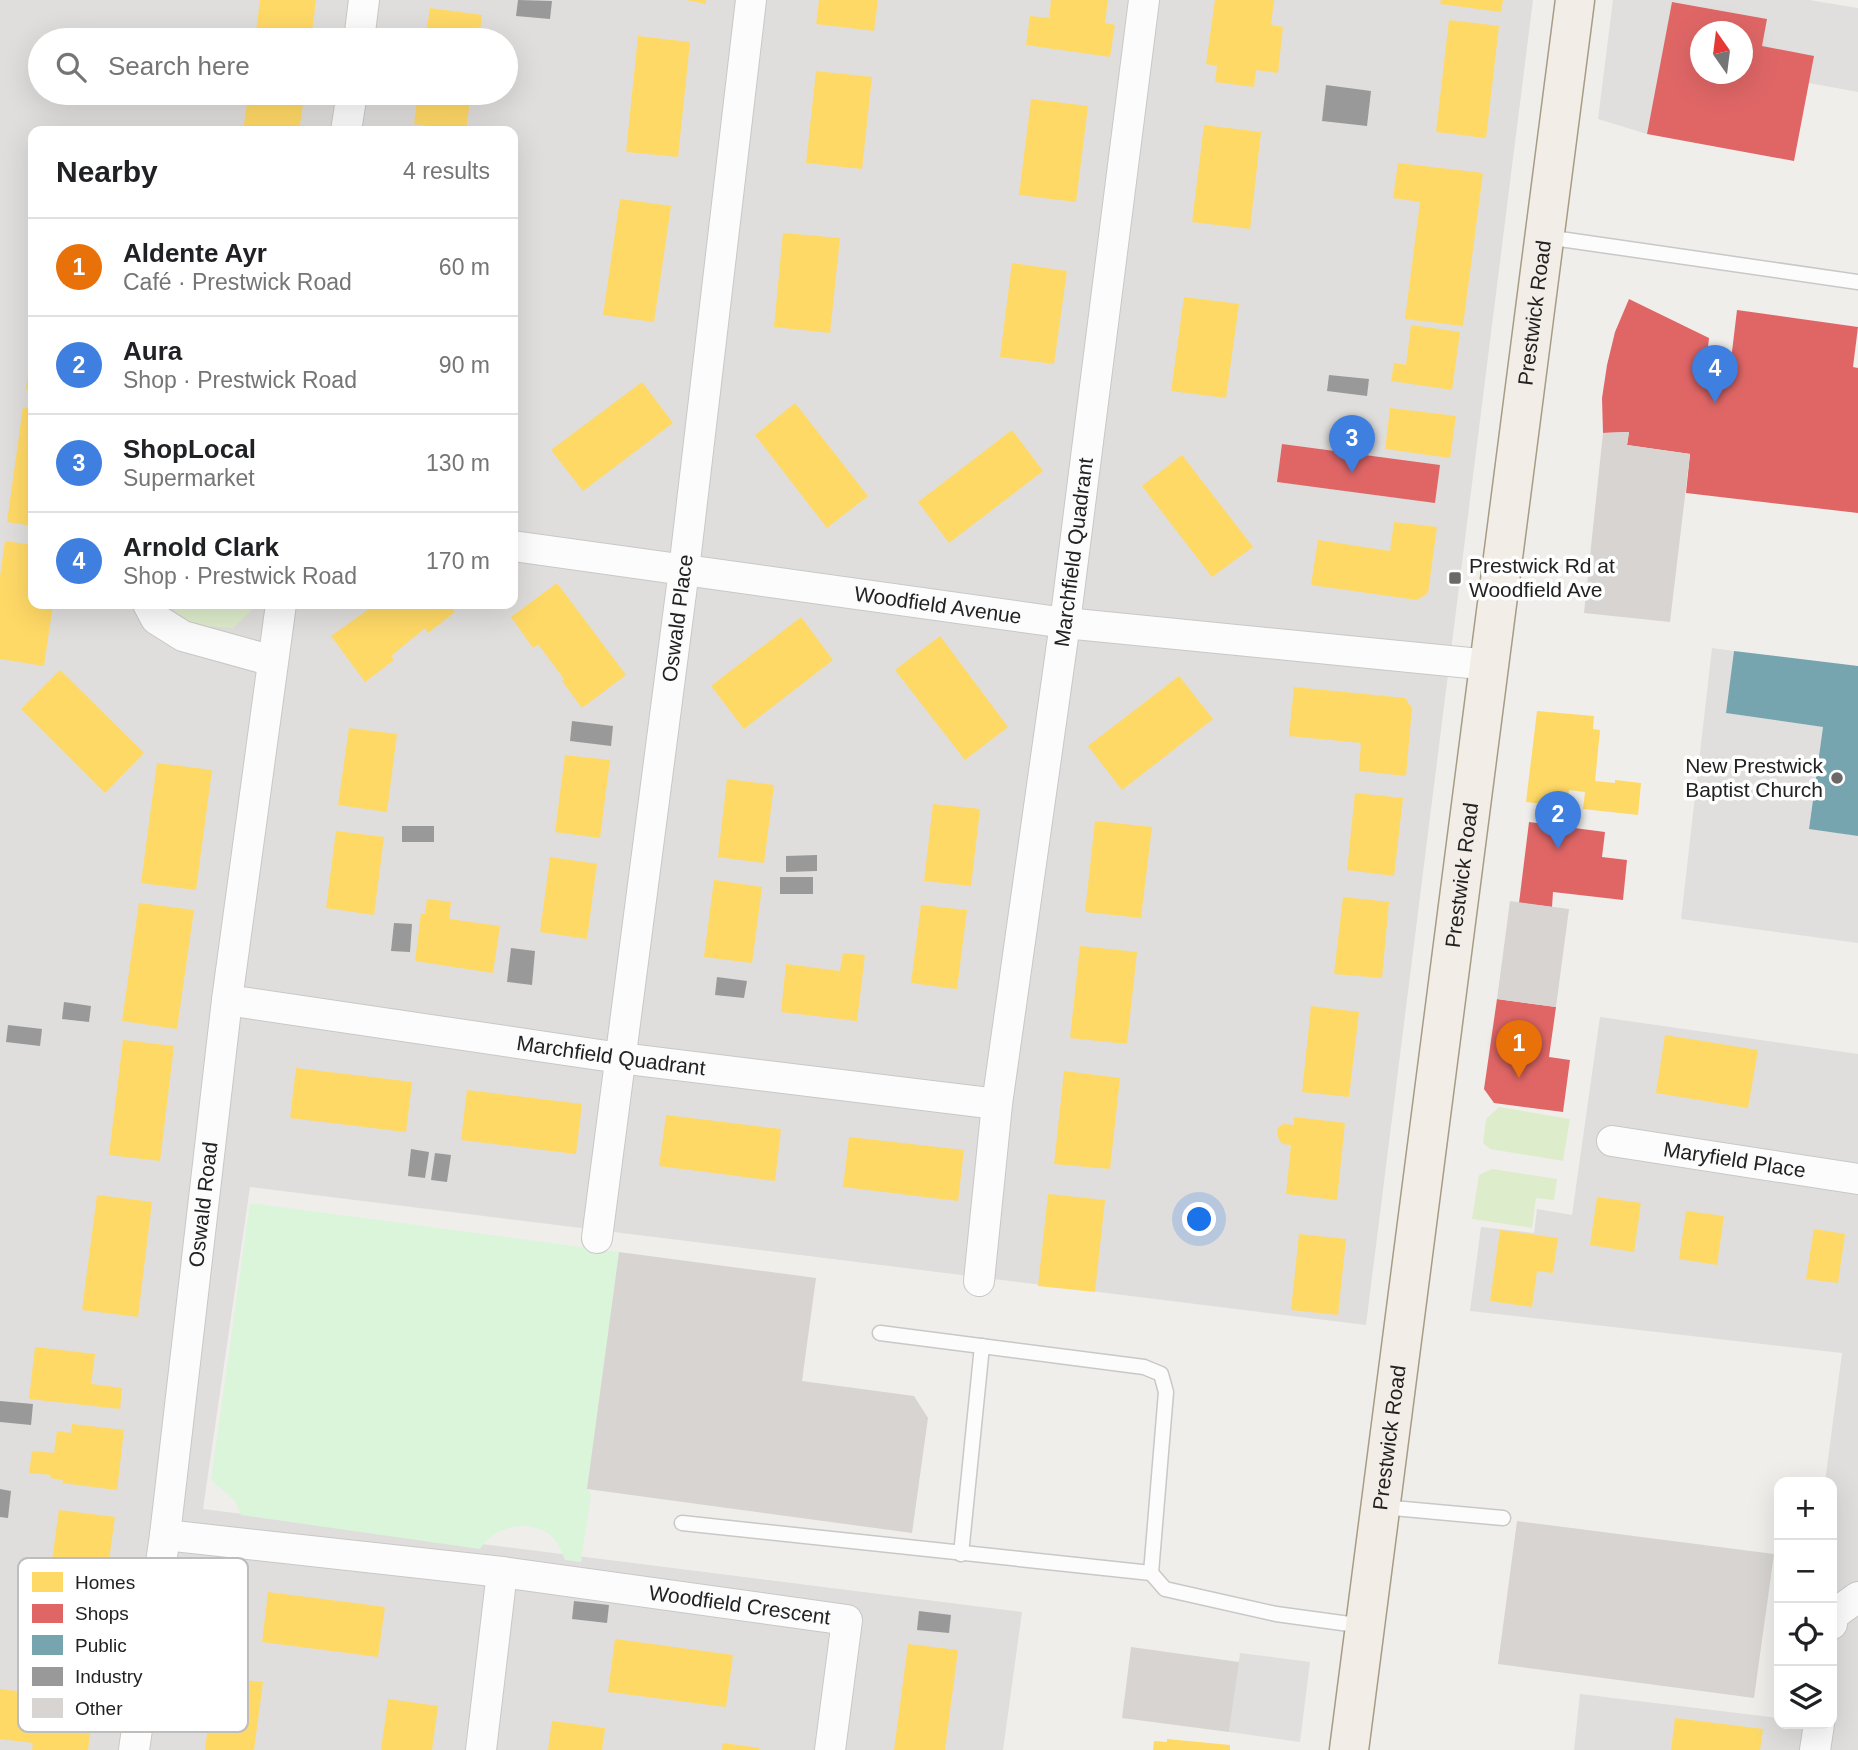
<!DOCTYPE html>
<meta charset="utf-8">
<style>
body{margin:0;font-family:Helvetica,sans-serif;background:#f6f6f6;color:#202124}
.controls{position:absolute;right:21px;bottom:21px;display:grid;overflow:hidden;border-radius:14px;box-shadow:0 7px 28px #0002}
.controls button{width:63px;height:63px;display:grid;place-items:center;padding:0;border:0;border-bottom:2px solid #e0e0e0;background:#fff;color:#202124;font:35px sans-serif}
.compass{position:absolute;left:1690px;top:21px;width:63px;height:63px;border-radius:50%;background:#fff;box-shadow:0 7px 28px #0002;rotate:346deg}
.you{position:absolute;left:1200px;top:1220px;width:24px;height:24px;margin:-18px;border:5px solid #fff;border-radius:50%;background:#1a73e8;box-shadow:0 0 0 10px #1a73e833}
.badge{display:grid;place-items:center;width:46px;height:46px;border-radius:50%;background:#0b8043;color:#fff;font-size:23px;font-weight:700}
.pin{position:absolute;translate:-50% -58px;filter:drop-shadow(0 2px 4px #0008)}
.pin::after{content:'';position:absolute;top:37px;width:24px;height:21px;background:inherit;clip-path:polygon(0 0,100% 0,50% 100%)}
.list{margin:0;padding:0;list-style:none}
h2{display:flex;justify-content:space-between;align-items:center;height:91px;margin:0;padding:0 28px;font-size:30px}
h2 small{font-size:23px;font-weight:400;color:#757577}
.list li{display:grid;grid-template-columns:46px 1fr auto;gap:21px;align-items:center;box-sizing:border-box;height:98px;padding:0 28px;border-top:2px solid #e0e0e0}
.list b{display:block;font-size:26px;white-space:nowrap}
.list p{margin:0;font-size:23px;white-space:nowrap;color:#757577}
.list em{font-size:23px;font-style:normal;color:#757577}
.icon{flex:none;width:38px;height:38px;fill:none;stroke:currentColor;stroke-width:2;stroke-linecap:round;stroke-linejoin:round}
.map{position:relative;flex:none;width:1858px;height:1750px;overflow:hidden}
.search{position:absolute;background:#fff;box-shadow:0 7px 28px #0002;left:28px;top:28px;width:490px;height:77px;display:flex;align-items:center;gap:18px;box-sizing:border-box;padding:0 24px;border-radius:38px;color:#757577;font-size:26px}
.panel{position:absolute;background:#fff;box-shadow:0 7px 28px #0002;left:28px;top:126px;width:490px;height:483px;border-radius:14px}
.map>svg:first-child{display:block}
</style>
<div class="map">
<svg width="1858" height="1750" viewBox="0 0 1858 1750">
<rect width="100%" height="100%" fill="#f0eeeb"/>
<g fill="#dfdedc" fill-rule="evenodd">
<path d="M 0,0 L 1533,0 L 1366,1325 L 250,1187 L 203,1509 L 1022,1612 L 1003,1750 L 0,1750 ZM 40,40 L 506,40 L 506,93 L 40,93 ZM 33,131 L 513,131 L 513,604 L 33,604 Z"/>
<path d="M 1600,1017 L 1858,1054 L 1858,1750 L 1574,1750 L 1580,1694 L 1779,1718 L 1779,1724 L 1832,1724 L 1832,1482 L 1825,1482 L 1842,1353 L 1470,1311 L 1481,1227 L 1534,1233 L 1537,1209 L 1572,1215 Z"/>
</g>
<g fill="#ddeccb">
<path d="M 169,604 L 258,604 L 233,628 L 204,626 L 182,620 Z"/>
<path d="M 1499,1107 L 1570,1119 L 1563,1161 L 1490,1149 L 1483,1143 L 1486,1119 Z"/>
<path d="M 1492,1169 L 1557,1179 L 1554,1200 L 1536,1198 L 1532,1228 L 1472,1219 L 1479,1175 Z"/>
</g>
<path fill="#daf5da" d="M 250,1203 L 619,1252 L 587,1489 L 591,1494 L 581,1562 L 565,1560 C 561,1550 556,1538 546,1532 C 523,1519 493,1528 480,1549 L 241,1515 L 235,1501 L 211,1480 Z"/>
<g fill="#e0dfde">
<path d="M 1613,0 L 1809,0 L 1858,8 L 1858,92 L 1809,83 L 1762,46 L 1766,19 L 1673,2 L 1647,134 L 1598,119 Z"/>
<path d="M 1712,648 L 1734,651 L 1727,713 L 1823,727 L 1809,828 L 1858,836 L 1858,943 L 1681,919 Z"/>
<path d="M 1240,1653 L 1310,1662 L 1300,1742 L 1229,1732 Z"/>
</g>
<g fill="#ffd966">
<path d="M 260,0 L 316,0 L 311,40 L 255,40 Z"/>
<path d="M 686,0 L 706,0 L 706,4 Z"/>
<path d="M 819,0 L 878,0 L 874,31 L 816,24 Z"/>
<path d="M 1051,0 L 1108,0 L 1105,23 L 1115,25 L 1110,57 L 1026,45 L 1030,16 L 1049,18 Z"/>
<path d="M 1215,0 L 1274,0 L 1271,25 L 1283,27 L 1278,73 L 1256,70 L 1254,87 L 1215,82 L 1217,66 L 1206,64 Z"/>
<path d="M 1441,0 L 1503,0 L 1501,12 L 1440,4 Z"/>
<path d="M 430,8 L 482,15 L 479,40 L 425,40 Z"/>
<path d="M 1449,20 L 1499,26 L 1486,138 L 1436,132 Z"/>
<path d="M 638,36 L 690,42 L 678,157 L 626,152 Z"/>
<path d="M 816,71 L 872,77 L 862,169 L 806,163 Z"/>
<path d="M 418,93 L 471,93 L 466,130 L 414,124 Z"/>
<path d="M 248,96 L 303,104 L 299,131 L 243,131 Z"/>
<path d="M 1031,99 L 1088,106 L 1076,202 L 1019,195 Z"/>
<path d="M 1204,125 L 1261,132 L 1250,229 L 1192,222 Z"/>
<path d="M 1398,163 L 1483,173 L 1463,326 L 1405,319 L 1420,202 L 1393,198 Z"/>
<path d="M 620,199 L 671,206 L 654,322 L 603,315 Z"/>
<path d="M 783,233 L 840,238 L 830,333 L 774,327 Z"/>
<path d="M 1012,263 L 1067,271 L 1054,364 L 1000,357 Z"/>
<path d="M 1184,297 L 1239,304 L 1226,398 L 1171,391 Z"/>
<path d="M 1411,325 L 1460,332 L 1452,390 L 1391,381 L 1394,363 L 1406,365 Z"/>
<path d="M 32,346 L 33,346 L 33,390 L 26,389 Z"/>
<path d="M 642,382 L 673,423 L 583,491 L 551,450 Z"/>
<path d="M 795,403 L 868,496 L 827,528 L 755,435 Z"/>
<path d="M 23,407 L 33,409 L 33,526 L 7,522 Z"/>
<path d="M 1390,408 L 1456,416 L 1450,458 L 1385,449 Z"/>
<path d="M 1012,430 L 1043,471 L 949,543 L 918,502 Z"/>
<path d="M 1182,455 L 1253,547 L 1212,577 L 1142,486 Z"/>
<path d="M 1394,522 L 1437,527 L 1428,593 L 1417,600 L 1311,585 L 1318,540 L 1390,551 Z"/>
<path d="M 5,541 L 33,545 L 33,604 L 53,604 L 44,666 L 0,659 L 0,576 Z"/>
<path d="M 557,583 L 626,675 L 582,708 L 562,681 L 564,679 L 538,644 L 533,648 L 511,617 Z"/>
<path d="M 376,604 L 449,604 L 455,612 L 428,633 L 425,628 L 391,656 L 394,660 L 365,682 L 331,636 Z"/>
<path d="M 801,617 L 833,660 L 744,729 L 711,686 Z"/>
<path d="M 940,636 L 1008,727 L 965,760 L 895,670 Z"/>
<path d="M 60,670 L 144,753 L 105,793 L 21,709 Z"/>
<path d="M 1179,676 L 1213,719 L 1122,790 L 1088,746 Z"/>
<path d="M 1294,687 L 1405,698 L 1412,708 L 1406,776 L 1359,771 L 1361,743 L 1289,736 Z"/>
<path d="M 1537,711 L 1594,716 L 1593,729 L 1600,730 L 1595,781 L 1615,783 L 1615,780 L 1641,783 L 1638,815 L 1583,809 L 1585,792 L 1569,790 L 1567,807 L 1526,802 Z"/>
<path d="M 349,728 L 397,734 L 387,812 L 338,805 Z"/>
<path d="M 565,755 L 610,760 L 600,838 L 555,832 Z"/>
<path d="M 157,763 L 212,770 L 196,890 L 141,883 Z"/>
<path d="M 727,779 L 774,785 L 764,863 L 718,857 Z"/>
<path d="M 1355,793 L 1403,798 L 1394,876 L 1347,870 Z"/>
<path d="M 933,804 L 980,809 L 971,886 L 924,881 Z"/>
<path d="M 1095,821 L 1152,827 L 1141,918 L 1085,912 Z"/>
<path d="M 336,831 L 384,837 L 374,915 L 326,908 Z"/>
<path d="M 550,857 L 597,864 L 587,939 L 540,932 Z"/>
<path d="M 714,880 L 762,887 L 752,963 L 704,957 Z"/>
<path d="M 1343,897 L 1389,902 L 1382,978 L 1334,974 Z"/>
<path d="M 427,899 L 451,902 L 449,919 L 500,926 L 493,973 L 415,961 L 421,914 L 425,914 Z"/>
<path d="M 139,903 L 194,910 L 177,1029 L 122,1021 Z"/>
<path d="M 921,905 L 967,910 L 957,989 L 911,983 Z"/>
<path d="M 1080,946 L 1137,952 L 1127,1044 L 1070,1038 Z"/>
<path d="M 843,953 L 865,955 L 857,1021 L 781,1012 L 786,964 L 840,971 Z"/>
<path d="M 1311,1006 L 1359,1012 L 1349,1097 L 1302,1092 Z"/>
<path d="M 1665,1035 L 1758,1050 L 1748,1108 L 1656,1093 Z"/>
<path d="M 123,1040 L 174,1046 L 160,1161 L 109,1155 Z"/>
<path d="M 296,1068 L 412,1082 L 406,1132 L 290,1118 Z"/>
<path d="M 1064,1071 L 1120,1078 L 1110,1169 L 1054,1164 Z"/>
<path d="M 467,1090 L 582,1104 L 576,1154 L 461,1140 Z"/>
<path d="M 666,1115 L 781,1129 L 775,1181 L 659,1166 Z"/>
<path d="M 1294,1117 L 1345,1123 L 1337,1200 L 1286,1194 L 1291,1145 L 1282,1144 L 1278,1137 L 1277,1129 L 1283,1124 L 1294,1125 Z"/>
<path d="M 849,1137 L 964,1150 L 958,1201 L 843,1187 Z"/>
<path d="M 1048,1194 L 1105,1200 L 1095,1292 L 1038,1286 Z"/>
<path d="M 97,1195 L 152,1202 L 138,1317 L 82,1310 Z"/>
<path d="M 1597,1197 L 1641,1203 L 1634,1252 L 1590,1245 Z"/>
<path d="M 1686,1211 L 1724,1216 L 1717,1265 L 1679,1259 Z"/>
<path d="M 1814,1229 L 1845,1234 L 1838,1283 L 1806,1279 Z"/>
<path d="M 1500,1230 L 1558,1238 L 1553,1273 L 1537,1271 L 1532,1307 L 1490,1301 Z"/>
<path d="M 1299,1234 L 1346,1239 L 1338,1315 L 1291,1310 Z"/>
<path d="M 35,1347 L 95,1354 L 91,1384 L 122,1388 L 120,1409 L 29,1399 Z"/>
<path d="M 72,1424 L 124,1430 L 117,1490 L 62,1483 L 63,1480 L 50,1478 L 51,1475 L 29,1473 L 32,1451 L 54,1453 L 57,1431 L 71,1433 Z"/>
<path d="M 59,1510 L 115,1517 L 107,1575 L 51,1568 Z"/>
<path d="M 268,1592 L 385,1607 L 378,1657 L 262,1642 Z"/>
<path d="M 615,1639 L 733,1655 L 726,1707 L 608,1692 Z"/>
<path d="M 908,1644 L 958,1650 L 945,1750 L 894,1750 Z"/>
<path d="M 214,1677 L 263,1682 L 254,1750 L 205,1750 Z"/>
<path d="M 42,1681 L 96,1687 L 88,1750 L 32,1750 L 33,1743 L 0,1739 L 0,1689 L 41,1694 Z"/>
<path d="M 388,1699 L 438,1706 L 432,1750 L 381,1750 Z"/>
<path d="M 1675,1718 L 1763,1729 L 1760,1750 L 1671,1750 Z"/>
<path d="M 552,1721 L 605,1728 L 602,1750 L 548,1750 Z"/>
<path d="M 1167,1739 L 1230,1745 L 1230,1750 L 1153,1750 L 1154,1741 L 1167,1742 Z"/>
<path d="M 723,1743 L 760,1748 L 759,1750 L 722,1750 Z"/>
</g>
<g fill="#e06666" fill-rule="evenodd">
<path d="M 1672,2 L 1767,19 L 1762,46 L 1814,56 L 1794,161 L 1647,134 ZM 1700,32 L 1742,32 L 1742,74 L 1700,74 Z"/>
<path d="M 1629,299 L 1709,338 L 1707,357 L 1731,360 L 1737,310 L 1858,327 L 1853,367 L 1858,368 L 1858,513 L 1686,493 L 1690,454 L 1627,445 L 1629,432 L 1603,433 L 1602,398 L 1607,365 L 1615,332 Z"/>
<path d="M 1282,444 L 1440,465 L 1435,503 L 1277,482 Z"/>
<path d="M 1529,822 L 1605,832 L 1602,857 L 1627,860 L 1623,900 L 1553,892 L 1552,907 L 1519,903 Z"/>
<path d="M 1497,999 L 1556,1007 L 1549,1057 L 1570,1060 L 1563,1112 L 1494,1103 L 1484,1089 Z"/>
</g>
<path fill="#76a5af" d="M 1734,651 L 1858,666 L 1858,836 L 1809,829 L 1823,727 L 1726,713 Z"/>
<g fill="#999">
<path d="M 518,0 L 552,1 L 550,19 L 516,16 Z"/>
<path d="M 1326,85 L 1371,91 L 1367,126 L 1322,121 Z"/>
<path d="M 192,93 L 218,93 L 217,99 L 192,95 Z"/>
<path d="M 1329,375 L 1369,379 L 1367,396 L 1327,391 Z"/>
<path d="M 572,721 L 613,726 L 611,746 L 570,741 Z"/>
<rect x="402" y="826" width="32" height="16"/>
<path d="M 817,855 L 817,871 L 786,872 L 786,856 Z"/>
<rect x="780" y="877" width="33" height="17"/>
<path d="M 394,923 L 412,924 L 410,952 L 391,951 Z"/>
<path d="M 511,948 L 535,951 L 532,985 L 507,982 Z"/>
<path d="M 717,977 L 747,981 L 744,998 L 715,995 Z"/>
<path d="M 64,1002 L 91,1006 L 89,1022 L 62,1019 Z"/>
<path d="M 8,1025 L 42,1029 L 40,1046 L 6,1042 Z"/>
<path d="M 411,1149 L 429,1152 L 425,1178 L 408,1176 Z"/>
<path d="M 435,1153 L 451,1155 L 447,1182 L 431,1180 Z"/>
<path d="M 0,1401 L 33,1404 L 31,1425 L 0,1422 Z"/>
<path d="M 0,1489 L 11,1491 L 8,1518 L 0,1517 Z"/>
<path d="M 574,1601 L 609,1605 L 607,1623 L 572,1619 Z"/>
<path d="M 919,1611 L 951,1615 L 949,1633 L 917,1630 Z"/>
</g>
<g fill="#d7d4d2">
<path d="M 1629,432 L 1627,445 L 1690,454 L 1670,622 L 1584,613 L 1603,433 Z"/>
<path d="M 1510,901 L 1569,909 L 1556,1007 L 1497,999 Z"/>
<path d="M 619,1252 L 816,1278 L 802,1381 L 914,1396 L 928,1418 L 912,1533 L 587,1489 Z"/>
<path d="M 1517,1521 L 1774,1554 L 1754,1698 L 1498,1664 Z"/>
<path d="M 1131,1647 L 1239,1662 L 1229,1732 L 1122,1718 Z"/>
</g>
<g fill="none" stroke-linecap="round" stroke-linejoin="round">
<g stroke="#c9c8c7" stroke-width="17">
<g id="service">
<path d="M 1546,237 L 1858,282"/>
<path d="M 880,1333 L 1144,1367 L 1161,1374 L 1166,1392 L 1151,1573 L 1165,1589 L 1276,1614 L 1364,1626"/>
<path d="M 1382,1507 L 1503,1518"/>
<path d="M 682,1523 L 1151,1573"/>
<path d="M 961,1554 L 982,1346"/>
</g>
</g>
<g stroke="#c9c8c7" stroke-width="32">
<g id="minor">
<path d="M 359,40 L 364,0"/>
<path d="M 346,131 L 352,93"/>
<path id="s1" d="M 513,546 L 1065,623 L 1490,665"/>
<path d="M 148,604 L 156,619 L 183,636 L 273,661"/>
<path id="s2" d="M 227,1000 L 620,1058 L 997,1104"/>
<path id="s3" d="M 1612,1141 L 1858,1179"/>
<path id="s4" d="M 597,1238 L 684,570 L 751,0"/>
<path id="s5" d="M 979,1281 L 997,1104 L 1065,623 L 1144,0"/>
<path id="s6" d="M 165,1535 L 502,1572 L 847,1620 L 830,1750"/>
<path d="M 1832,1624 L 1833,1615 L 1858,1597"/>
<path id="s7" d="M 134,1750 L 165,1535 L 227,1000 L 281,604"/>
<path d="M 481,1750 L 502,1572"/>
<path d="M 1815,1750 L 1819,1724"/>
</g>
</g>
<g stroke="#a79c86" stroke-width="41">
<g id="primary">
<path id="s8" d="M 1349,1750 L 1575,0"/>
</g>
</g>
<use href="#service" stroke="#fdfcfc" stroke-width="14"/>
<use href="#minor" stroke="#fdfcfc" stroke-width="30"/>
<use href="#primary" stroke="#f3ede7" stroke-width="38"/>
</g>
<g fill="#6a6968" stroke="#fff" stroke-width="2.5">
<rect x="1448" y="571" width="14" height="14" rx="3.5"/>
<circle cx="1837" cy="778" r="7"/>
</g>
<g text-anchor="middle" stroke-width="7" stroke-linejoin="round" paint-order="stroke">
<g font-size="21" fill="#222" stroke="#fff">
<text dy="7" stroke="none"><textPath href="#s8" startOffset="1449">Prestwick Road</textPath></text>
<text dy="7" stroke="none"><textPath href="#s5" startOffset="735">Marchfield Quadrant</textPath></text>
<text dy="7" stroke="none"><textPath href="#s1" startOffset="429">Woodfield Avenue</textPath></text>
<text dy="7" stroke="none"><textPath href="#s4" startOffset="625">Oswald Place</textPath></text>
<text dy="7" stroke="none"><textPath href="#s8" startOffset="882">Prestwick Road</textPath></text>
<text dy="7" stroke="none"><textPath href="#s2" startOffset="388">Marchfield Quadrant</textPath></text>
<text dy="7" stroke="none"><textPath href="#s3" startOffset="124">Maryfield Place</textPath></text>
<text dy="7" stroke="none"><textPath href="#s7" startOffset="550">Oswald Road</textPath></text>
<text dy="7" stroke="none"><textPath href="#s8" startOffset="315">Prestwick Road</textPath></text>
<text dy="7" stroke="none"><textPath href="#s6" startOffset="579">Woodfield Crescent</textPath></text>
</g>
<g font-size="21" fill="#222" stroke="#fff" text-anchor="start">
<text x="1469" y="573">Prestwick Rd at<tspan x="1469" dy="24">Woodfield Ave</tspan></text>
<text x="1823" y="773" text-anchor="end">New Prestwick<tspan x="1823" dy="24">Baptist Church</tspan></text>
</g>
</g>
<rect x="18" y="1558" width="230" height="174" rx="10" fill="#fff" stroke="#bdbdbd" stroke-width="2"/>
<rect x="32" y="1572" width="31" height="20" fill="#ffd966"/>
<rect x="32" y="1604" width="31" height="19" fill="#e06666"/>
<rect x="32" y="1635" width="31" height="20" fill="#76a5af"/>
<rect x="32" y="1667" width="31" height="19" fill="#999"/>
<rect x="32" y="1698" width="31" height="20" fill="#d7d4d2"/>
<g font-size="19" fill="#222">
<text x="75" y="1589">Homes</text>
<text x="75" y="1620">Shops</text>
<text x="75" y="1652">Public</text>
<text x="75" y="1683">Industry</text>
<text x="75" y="1715">Other</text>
</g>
</svg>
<div class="controls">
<button>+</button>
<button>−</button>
<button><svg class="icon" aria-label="locate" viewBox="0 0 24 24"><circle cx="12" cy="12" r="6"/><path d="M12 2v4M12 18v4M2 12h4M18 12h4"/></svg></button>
<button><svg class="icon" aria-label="layers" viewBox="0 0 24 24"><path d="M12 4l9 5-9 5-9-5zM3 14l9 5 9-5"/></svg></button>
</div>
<svg class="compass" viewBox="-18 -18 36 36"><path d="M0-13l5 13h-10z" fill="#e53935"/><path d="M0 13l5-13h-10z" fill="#757577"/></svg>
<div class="you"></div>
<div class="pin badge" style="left:1519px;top:1078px;background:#e8710a">1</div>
<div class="pin badge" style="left:1558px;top:849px;background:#3f7fe0">2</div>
<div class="pin badge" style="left:1352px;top:473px;background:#3f7fe0">3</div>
<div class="pin badge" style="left:1715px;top:403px;background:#3f7fe0">4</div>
<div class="search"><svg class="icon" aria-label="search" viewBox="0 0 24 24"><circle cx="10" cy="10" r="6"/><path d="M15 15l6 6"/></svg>Search here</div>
<section class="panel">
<h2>Nearby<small>4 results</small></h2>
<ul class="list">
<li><span class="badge" style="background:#e8710a">1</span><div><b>Aldente Ayr</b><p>Café · Prestwick Road</p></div><em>60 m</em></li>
<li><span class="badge" style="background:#3f7fe0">2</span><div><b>Aura</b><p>Shop · Prestwick Road</p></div><em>90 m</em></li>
<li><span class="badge" style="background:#3f7fe0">3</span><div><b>ShopLocal</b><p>Supermarket</p></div><em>130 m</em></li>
<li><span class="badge" style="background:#3f7fe0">4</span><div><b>Arnold Clark</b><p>Shop · Prestwick Road</p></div><em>170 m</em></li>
</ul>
</section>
</div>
